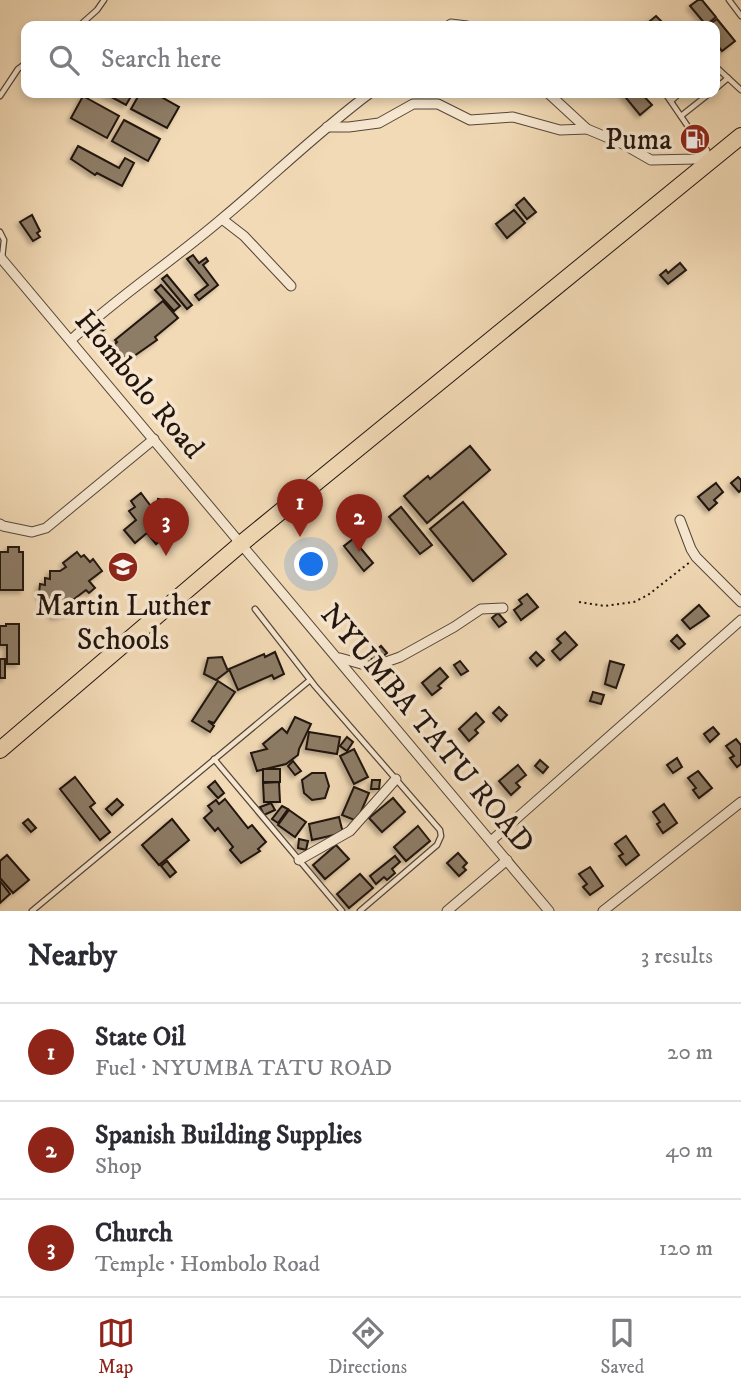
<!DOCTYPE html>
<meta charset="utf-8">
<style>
body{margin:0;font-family:"IM FELL DW Pica",serif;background:#f7f7f7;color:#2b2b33}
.you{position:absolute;left:312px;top:565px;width:24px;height:24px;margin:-18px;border:5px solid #fff;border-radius:50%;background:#1a73e8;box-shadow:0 0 0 10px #1a73e833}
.badge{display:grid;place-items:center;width:46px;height:46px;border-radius:50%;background:#8f2418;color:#fff;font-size:23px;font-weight:700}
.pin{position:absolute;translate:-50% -58px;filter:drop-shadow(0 2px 4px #0008)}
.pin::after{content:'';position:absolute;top:37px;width:24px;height:21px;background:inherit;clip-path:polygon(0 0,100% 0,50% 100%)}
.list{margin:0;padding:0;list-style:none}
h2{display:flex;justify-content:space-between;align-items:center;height:91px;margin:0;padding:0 28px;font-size:30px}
h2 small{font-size:23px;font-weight:400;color:#7c7c81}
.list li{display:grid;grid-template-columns:46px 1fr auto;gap:21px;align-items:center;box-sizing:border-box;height:98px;padding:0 28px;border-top:2px solid #e1e1e2}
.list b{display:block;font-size:26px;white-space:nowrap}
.list p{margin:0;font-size:23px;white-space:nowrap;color:#7c7c81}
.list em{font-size:23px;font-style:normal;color:#7c7c81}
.icon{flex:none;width:38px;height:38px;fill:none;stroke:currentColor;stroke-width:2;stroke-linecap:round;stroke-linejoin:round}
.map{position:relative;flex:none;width:741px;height:911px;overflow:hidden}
.search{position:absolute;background:#fff;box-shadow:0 4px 10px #0003;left:21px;right:21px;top:21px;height:77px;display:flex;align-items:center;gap:18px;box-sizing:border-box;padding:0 24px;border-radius:14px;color:#7c7c81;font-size:26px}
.sheet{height:385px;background:#fff}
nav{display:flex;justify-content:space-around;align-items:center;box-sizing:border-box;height:98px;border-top:2px solid #e1e1e2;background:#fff;font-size:19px;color:#7c7c81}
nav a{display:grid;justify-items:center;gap:4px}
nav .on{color:#8f2418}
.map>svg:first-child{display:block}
</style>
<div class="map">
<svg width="741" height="911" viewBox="0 0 741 911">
<defs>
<filter id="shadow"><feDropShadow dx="-3" dy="3" stdDeviation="2" flood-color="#0004"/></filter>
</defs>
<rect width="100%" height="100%" fill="#f2dab6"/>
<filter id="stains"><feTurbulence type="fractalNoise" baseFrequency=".00286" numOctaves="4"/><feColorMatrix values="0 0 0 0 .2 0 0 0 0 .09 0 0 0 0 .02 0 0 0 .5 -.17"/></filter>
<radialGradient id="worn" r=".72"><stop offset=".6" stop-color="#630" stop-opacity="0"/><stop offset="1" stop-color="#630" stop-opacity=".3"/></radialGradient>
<g fill="#8d7b66" stroke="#20140f" stroke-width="2" filter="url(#shadow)">
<path d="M 698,0 L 702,0 L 716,17 L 706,25 L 690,6 Z"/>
<path d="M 656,16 L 661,21 L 655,26 L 644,26 Z"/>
<path d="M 717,19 L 735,41 L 722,51 L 715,42 L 715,26 L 707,26 Z"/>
<path d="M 104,93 L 133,93 L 126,105 Z"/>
<path d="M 140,93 L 154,93 L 179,107 L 167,128 L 131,109 Z"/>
<path d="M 622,93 L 641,93 L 652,105 L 640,115 Z"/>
<path d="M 83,96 L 119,116 L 107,138 L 71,118 Z"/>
<path d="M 124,120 L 160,139 L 148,161 L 112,141 Z"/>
<path d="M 78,146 L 119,168 L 125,158 L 134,163 L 122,186 L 97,173 L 95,175 L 71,159 Z"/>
<path d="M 524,198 L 536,212 L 527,219 L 516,205 Z"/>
<path d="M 514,210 L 525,223 L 507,238 L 496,224 Z"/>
<path d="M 32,215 L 40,231 L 37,233 L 40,237 L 33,241 L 20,222 Z"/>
<path d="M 193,255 L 199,263 L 206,258 L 208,261 L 203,265 L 218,285 L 199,300 L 195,295 L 208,285 L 187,259 Z"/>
<path d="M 680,263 L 686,270 L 668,284 L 660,275 L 666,270 L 668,273 Z"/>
<path d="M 167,275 L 192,305 L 187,309 L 162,279 Z"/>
<path d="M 161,285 L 180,306 L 174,311 L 155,290 Z"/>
<path d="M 163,301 L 178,318 L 155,337 L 157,340 L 127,361 L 114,345 L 117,342 L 115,340 Z"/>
<path d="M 99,323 L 105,329 L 100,333 L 104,338 L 101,341 L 91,329 Z"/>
<path d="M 470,446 L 490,470 L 427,523 L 404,496 L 428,476 L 430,479 Z"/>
<path d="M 738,477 L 741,480 L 741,490 L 739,492 L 731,483 Z"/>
<path d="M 716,483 L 723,492 L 714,500 L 717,503 L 709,510 L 698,497 Z"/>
<path d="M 141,493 L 150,505 L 157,505 L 158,499 L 163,500 L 168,508 L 164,523 L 171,532 L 156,544 L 147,533 L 135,543 L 124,530 L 136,520 L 129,511 L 135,507 L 131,501 Z"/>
<path d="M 463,502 L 506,554 L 473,581 L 430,529 Z"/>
<path d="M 401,507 L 432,545 L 420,554 L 389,517 Z"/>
<path d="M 353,539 L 373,563 L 364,571 L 344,546 Z"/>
<path d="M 8,547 L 19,547 L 19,552 L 23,552 L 23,590 L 0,590 L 0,552 L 8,552 Z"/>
<path d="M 77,552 L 81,557 L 84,555 L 90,562 L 93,559 L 102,571 L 89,581 L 95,588 L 89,593 L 86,590 L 65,606 L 68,607 L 69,613 L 54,617 L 39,594 L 40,584 L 45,585 L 45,578 L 50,579 L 50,571 L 60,571 L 66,567 L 63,563 Z"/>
<path d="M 527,594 L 538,607 L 521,620 L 514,610 L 522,604 L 519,600 Z"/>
<path d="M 699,605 L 709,616 L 690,629 L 682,620 Z"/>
<path d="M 498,613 L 506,622 L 499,627 L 492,618 Z"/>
<path d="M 6,624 L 19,624 L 19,664 L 7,664 L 7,645 L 0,645 L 0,626 L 6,626 Z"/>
<path d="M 565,632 L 577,645 L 560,660 L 552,651 L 561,643 L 557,639 Z"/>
<path d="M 677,635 L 685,644 L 679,649 L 671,641 Z"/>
<path d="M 381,646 L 387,653 L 375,663 L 369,656 Z"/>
<path d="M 275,652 L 284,674 L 274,679 L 272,675 L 238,690 L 229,669 L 264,654 L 265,657 Z"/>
<path d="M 536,652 L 544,660 L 537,666 L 530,658 Z"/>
<path d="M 222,657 L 228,671 L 216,680 L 204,674 L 208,658 Z"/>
<rect x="0" y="659" width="5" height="19"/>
<path d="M 460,661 L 468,671 L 461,675 L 454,665 Z"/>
<path d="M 610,661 L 624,665 L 616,688 L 605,684 Z"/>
<path d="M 440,668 L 448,677 L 438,686 L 441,688 L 432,695 L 422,683 Z"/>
<path d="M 218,681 L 235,692 L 214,723 L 208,721 L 214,726 L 210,732 L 192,721 Z"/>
<path d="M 593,692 L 604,695 L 601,704 L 590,701 Z"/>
<path d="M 499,707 L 507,715 L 501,721 L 493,713 Z"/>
<path d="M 476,713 L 484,722 L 475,730 L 478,733 L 469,741 L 459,729 Z"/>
<path d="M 295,717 L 311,724 L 299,749 L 298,755 L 286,764 L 257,771 L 251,753 L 267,749 L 263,744 L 282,728 L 287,733 Z"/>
<path d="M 713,727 L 719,734 L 710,742 L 704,734 Z"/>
<path d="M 309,732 L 340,737 L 337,754 L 306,749 Z"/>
<path d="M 347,737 L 353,742 L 347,751 L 340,746 Z"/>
<path d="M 736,739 L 741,745 L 741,764 L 737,767 L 730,758 L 734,756 L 726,746 Z"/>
<path d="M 354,749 L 368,777 L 354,784 L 340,756 Z"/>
<path d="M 677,758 L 682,767 L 673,773 L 667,765 Z"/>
<path d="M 540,760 L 548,767 L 543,773 L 535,766 Z"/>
<path d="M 293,761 L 301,771 L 295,775 L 288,766 Z"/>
<path d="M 518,765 L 526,775 L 516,783 L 520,787 L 511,795 L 499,781 Z"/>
<rect x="263" y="769" width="17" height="13"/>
<path d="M 698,771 L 712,788 L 699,798 L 693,790 L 696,788 L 688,778 Z"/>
<path d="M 312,773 L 325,773 L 329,786 L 325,798 L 312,800 L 304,793 L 302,780 Z"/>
<path d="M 75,777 L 95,803 L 90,807 L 110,832 L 100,840 L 60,789 Z"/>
<path d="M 372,780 L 380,780 L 379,789 L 371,789 Z"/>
<path d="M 215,781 L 224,793 L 218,798 L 208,787 Z"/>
<path d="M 279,782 L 280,802 L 264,802 L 263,783 Z"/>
<path d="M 354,787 L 369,793 L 357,821 L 342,815 Z"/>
<path d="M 393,798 L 405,812 L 382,832 L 369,818 Z"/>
<path d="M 117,799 L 123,805 L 112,815 L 106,809 Z"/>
<path d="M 225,799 L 248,828 L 252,825 L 266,842 L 258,849 L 260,851 L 241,863 L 230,850 L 233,847 L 218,828 L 215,831 L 204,818 L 212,811 L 208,806 L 216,800 L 219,804 Z"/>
<path d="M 271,803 L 275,810 L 264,815 L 260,807 Z"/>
<path d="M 664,804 L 677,823 L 663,833 L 657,824 L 660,822 L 653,812 Z"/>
<path d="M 282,806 L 288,809 L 278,823 L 272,819 Z"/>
<path d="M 289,810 L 306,822 L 295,837 L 278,825 Z"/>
<path d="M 339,817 L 343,833 L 312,840 L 309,824 Z"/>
<path d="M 28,819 L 36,828 L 31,832 L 23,823 Z"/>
<path d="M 172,819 L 189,840 L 159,865 L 142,845 Z"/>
<path d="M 418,826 L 430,841 L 406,861 L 394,847 Z"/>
<path d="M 626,836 L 639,855 L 626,865 L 619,856 L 623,854 L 615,844 Z"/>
<path d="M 299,839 L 308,841 L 306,850 L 298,848 Z"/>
<path d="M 336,845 L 349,859 L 325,879 L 313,865 Z"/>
<path d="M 458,853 L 467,863 L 463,867 L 466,870 L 459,876 L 447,863 Z"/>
<path d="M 7,855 L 29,880 L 13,893 L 0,878 L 0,861 Z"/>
<path d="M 395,856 L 400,862 L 392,869 L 395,873 L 387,880 L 384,877 L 376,884 L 370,876 Z"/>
<path d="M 167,861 L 176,872 L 170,877 L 161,866 Z"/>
<path d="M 590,867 L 603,886 L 590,895 L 583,887 L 587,884 L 579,874 Z"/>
<path d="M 360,874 L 373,888 L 349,908 L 337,894 Z"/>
<path d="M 0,881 L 10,894 L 0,903 Z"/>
</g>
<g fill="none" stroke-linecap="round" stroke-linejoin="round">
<g stroke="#544639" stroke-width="7">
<g id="lane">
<path d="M 729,0 L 741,16"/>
<path d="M 79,26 L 97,10 L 104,0"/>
<path d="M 715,66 L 741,90"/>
<path d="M 715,89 L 728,78"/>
<path d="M 665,93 L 704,150"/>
<path d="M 0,96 L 18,69 L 26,63"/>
<path d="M 671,101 L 680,93"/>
<path d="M 681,116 L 710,93"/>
<path d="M 0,232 L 4,240 L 2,258"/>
<path d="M 255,609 L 315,686 L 440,830 L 441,836 L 437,845 L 360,911"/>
<path d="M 214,759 L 342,911"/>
<path d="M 32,911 L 310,680"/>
</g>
</g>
<g stroke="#544639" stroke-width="11">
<g id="street">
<path d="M 448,26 L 451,24 L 467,26"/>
<path d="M 548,93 L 587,129 L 623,144 L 651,160 L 696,159 L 705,151"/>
<path d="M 327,127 L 349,127 L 379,123 L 413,104 L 438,104 L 470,120 L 513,117 L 560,130 L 587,129"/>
<path d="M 222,219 L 244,236 L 291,286"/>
<path d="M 0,257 L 549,911"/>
<path d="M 71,340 C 119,296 174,260 224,217 C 273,176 319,131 370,93"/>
<path d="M 680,520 L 691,549 L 696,557 L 741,602"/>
<path d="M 0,524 L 3,526 L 32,532 L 46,528 L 154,439"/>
<path d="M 340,658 L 372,667 L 400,657 L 454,627 L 481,609 L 503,608"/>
<path d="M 491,841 L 741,620"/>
<path d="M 299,860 L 350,831 L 396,779"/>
<path d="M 447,911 L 507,860"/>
<path d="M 603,911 L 741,802"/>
</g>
</g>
<g stroke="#20140f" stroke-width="18">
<path id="highway" d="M 0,750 L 242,543 L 741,136"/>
</g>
<path stroke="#20140f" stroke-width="2" stroke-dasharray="2 3.5" stroke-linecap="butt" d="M 579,602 L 605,606 L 634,602 L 648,595 L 690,562"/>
<use href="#lane" stroke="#f7e7d0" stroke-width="4.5"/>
<use href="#street" stroke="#f7e7d0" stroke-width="9"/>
<use href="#highway" stroke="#f2dab6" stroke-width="16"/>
</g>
<defs>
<g id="fuel-disc" transform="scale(1.575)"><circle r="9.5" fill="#8f2418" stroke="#f7e7d0"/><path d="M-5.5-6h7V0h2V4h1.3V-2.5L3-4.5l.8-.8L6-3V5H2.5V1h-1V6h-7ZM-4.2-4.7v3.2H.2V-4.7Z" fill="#fff"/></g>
<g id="school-disc" transform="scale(1.575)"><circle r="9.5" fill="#8f2418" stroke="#f7e7d0"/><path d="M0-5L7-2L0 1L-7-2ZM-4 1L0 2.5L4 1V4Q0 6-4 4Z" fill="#fff"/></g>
</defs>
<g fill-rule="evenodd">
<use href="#fuel-disc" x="695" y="139"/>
<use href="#school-disc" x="123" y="567"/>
</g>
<g text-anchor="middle" stroke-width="7" stroke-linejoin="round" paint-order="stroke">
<g font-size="30" fill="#20140f" stroke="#f7e7d0" text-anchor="end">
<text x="672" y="149">Puma</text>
<text x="123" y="615" text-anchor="middle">Martin Luther<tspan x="123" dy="34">Schools</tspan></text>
</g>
<g font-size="30" fill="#20140f" stroke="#f7e7d0">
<text transform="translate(140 384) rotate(50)" y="10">Hombolo Road</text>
<text transform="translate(428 728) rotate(50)" y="10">NYUMBA TATU ROAD</text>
</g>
</g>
<rect width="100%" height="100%" filter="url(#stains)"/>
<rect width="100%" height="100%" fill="url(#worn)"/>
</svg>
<div class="you"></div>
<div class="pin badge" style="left:300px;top:537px">1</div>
<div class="pin badge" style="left:359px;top:552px">2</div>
<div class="pin badge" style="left:166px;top:556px">3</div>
<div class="search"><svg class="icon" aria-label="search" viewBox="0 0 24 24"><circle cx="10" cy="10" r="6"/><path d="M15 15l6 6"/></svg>Search here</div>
</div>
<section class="sheet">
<h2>Nearby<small>3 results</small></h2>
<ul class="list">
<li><span class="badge">1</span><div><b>State Oil</b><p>Fuel · NYUMBA TATU ROAD</p></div><em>20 m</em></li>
<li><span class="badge">2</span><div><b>Spanish Building Supplies</b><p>Shop</p></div><em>40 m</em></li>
<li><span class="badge">3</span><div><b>Church</b><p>Temple · Hombolo Road</p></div><em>120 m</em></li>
</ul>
</section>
<nav>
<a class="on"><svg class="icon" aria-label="map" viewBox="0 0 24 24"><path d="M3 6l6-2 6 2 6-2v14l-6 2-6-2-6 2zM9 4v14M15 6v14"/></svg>Map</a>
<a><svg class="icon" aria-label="directions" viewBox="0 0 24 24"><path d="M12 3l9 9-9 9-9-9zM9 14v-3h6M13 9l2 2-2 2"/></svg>Directions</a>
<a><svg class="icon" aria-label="saved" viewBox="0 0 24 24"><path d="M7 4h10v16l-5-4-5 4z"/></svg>Saved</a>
</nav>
